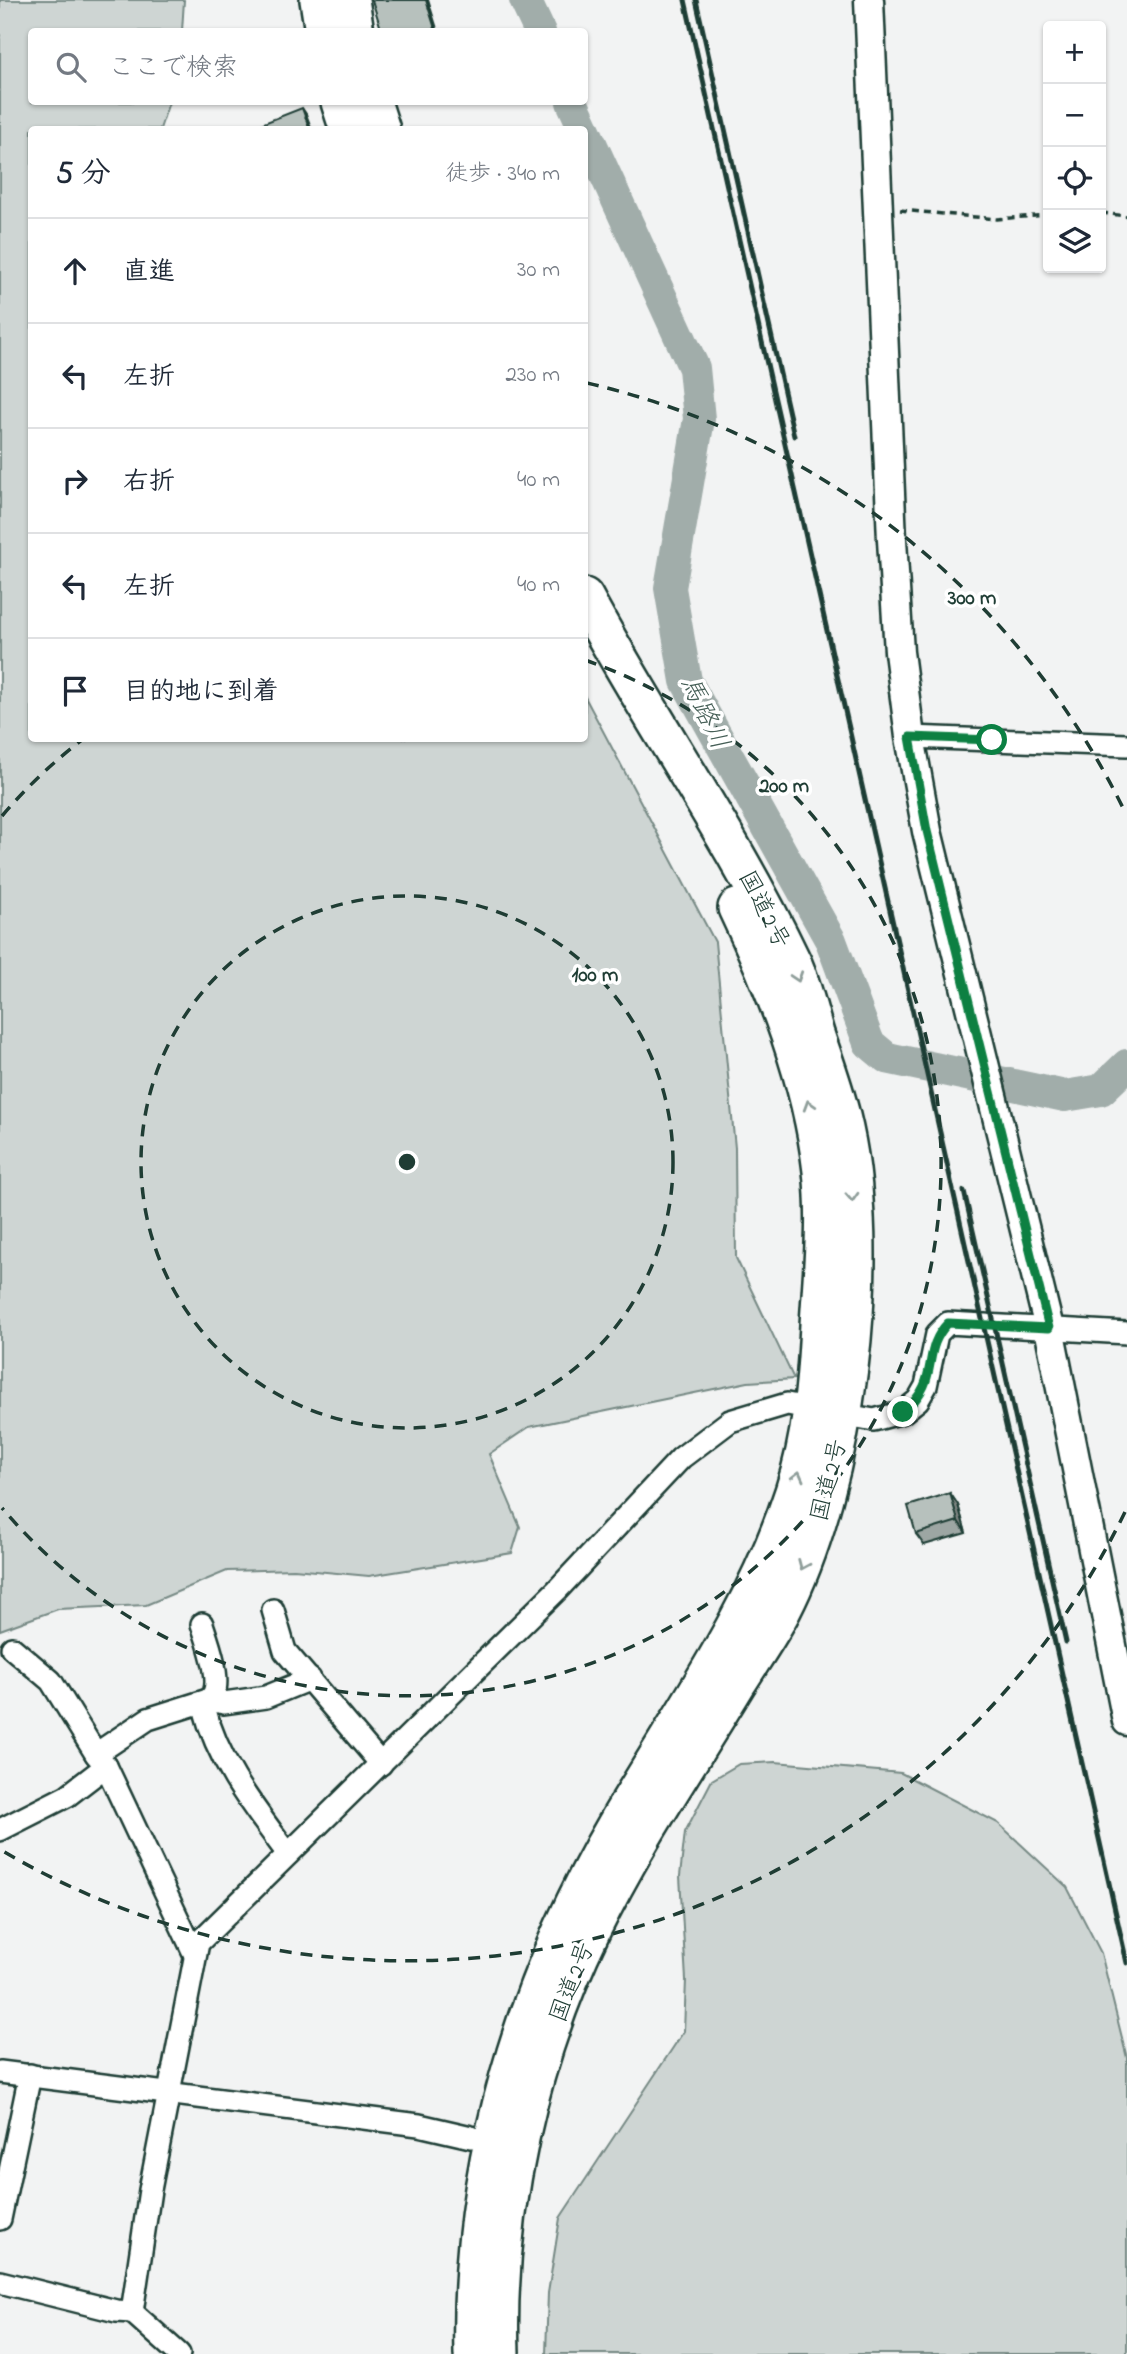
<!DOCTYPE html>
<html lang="ja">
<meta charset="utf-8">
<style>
body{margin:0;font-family:"Indie Flower","Klee One",sans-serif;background:#f6f6f7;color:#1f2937}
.controls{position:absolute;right:21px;top:21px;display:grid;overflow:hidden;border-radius:7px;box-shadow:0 2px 5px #0004}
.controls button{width:63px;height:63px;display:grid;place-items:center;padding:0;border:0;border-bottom:2px solid #e0e1e3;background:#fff;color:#1f2937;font:35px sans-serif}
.stop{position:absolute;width:21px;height:21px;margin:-16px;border:5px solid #0b8043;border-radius:50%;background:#fff}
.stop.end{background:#0b8043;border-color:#fff;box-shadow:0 2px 7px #0008}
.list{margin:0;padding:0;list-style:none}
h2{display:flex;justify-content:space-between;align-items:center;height:91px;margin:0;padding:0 28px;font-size:30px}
h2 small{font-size:23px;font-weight:400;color:#747a83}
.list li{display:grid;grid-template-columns:46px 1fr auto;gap:21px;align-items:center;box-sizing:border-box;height:105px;padding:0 28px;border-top:2px solid #e0e1e3}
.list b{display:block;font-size:26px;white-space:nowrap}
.list em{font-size:23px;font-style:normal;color:#747a83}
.icon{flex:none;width:38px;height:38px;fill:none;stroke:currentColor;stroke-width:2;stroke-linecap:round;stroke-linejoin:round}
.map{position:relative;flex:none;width:1127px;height:2354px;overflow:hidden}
.search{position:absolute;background:#fff;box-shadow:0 2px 5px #0004;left:28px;top:28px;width:560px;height:77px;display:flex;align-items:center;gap:18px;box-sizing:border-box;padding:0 24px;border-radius:7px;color:#747a83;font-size:26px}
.panel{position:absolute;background:#fff;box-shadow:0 2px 5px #0004;left:28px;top:126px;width:560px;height:616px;border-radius:7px}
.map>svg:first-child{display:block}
</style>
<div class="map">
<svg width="1127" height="2354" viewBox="0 0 1127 2354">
<rect width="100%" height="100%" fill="#f2f3f3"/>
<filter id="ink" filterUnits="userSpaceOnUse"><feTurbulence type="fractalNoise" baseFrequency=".0143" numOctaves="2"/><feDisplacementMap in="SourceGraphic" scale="14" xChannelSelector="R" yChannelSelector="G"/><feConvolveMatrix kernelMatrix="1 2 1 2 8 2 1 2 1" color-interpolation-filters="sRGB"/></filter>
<g filter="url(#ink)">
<g fill="#ced5d3" stroke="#768984" stroke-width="2">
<path d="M 0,0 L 184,0 L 182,31 L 32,32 L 32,102 L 169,102 L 160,129 L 32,130 L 32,738 L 584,738 L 585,697 L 715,942 L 735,1148 L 736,1258 L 794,1379 L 748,1382 L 529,1427 L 489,1454 L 520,1527 L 512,1553 L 369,1576 L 294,1569 L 227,1571 L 146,1605 L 58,1609 L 0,1630 Z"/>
<path d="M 775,1762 L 901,1773 L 998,1823 L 1067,1887 L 1101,1953 L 1127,2058 L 1127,2354 L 546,2354 L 548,2293 L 560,2218 L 684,2031 L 686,1980 L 680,1876 L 685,1832 L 712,1780 L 739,1764 Z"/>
</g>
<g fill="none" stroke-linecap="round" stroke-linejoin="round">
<g stroke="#a1adaa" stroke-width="32">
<path d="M 525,0 L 540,32"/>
<path d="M 572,102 L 694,368 L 699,419 L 670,588 L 686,681 L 831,941 L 869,1043 L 887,1058 L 1065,1096 L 1101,1090 L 1127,1065"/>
</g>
<g stroke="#1f3d34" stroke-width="26">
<g id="street">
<path d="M 910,737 L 1127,745"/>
<path d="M 273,1610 L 285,1651 L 381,1764"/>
<path d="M 202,1624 C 207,1639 221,1677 214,1693 C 212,1697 207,1702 204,1707 C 218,1763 254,1808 288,1854"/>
<path d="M 12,1648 L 51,1681 L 96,1754"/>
<path d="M 106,1766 L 195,1955"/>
<path d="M 0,1830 L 67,1796 L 106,1766 L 96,1754 L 148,1719 L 208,1700 L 224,1703 L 266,1697 L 310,1679"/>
<path d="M 0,2072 L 419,2125 L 471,2137"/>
<path d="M 0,2219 L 30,2075"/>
<path d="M 0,2282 L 116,2311 L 132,2312 L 179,2354"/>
<path d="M 132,2312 L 150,2190 L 198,1943 L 557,1590 L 681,1458 L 730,1421 L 787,1404 L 874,1420 L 903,1412 L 918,1400 L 926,1386 L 937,1334 L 948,1323 L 1127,1333"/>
</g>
</g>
<g stroke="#1f3d34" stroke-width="33">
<path id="secondary" d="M 869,0 L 892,540 L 899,652 L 910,737 L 927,831 L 1049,1328 L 1127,1721"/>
</g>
<g stroke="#1f3d34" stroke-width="42">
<g id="highway">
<path d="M 319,0 L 324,32"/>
<path d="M 350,0 L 355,32"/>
<path d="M 340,102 L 349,130"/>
<path d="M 372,102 L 381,130"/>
<path d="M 473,2354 C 468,2165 525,1980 620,1818 C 683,1712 756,1610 794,1492 C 812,1437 816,1382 819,1325 C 822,1274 828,1221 822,1171 C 811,1079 776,990 737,908"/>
<path d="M 500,2354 C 495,2211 529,2058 592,1929 C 633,1844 688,1764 737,1683 C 752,1659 769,1635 782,1610 C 847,1484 876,1254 841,1116 C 834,1088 824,1061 815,1034 C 808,1010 802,984 792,962 C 732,835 650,720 584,597"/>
</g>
</g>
<g stroke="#1f3d34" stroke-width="3.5" stroke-dasharray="7 5" stroke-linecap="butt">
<path d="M 900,210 L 997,219 L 1048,215"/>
<path d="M 1101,213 L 1127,216"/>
</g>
<use href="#street" stroke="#fff" stroke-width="21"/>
<use href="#secondary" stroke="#fff" stroke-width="28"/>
<use href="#highway" stroke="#fff" stroke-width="37"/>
<g stroke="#1f3d34" stroke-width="5">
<path d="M 685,0 L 1127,1963"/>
<path d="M 696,0 L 794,436"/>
<path d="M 964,1191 L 1066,1642"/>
</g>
</g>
<path fill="#9da6a3" stroke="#1f3d34" stroke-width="2" d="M 950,1493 L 958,1505 L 966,1533 L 924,1545 L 916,1534 Z"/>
<g fill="#808784" stroke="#1f3d34" stroke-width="2">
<path d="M 426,0 L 428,0 L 438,32 L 436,32 Z"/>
<path d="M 302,108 L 306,114 L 312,130 L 310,130 Z"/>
<path d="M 950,1493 L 958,1505 L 966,1533 L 958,1521 Z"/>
</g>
<g fill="#b7c1bd" stroke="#1f3d34" stroke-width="2">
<path d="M 372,0 L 426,0 L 436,32 L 382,32 Z"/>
<path d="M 302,108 L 310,130 L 246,130 Z"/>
<path d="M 950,1493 L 958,1521 L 916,1534 L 908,1506 Z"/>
</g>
<defs><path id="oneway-chevron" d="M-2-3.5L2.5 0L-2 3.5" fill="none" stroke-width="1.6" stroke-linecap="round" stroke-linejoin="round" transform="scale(1.75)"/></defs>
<g stroke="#8f9e9a">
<use href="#oneway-chevron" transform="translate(797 977) rotate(72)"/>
<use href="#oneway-chevron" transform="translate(809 1105) rotate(-107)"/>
<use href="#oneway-chevron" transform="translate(852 1197) rotate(87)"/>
<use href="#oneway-chevron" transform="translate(798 1476) rotate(-76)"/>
<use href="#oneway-chevron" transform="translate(803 1565) rotate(113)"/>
</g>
</g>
<g fill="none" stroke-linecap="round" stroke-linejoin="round" filter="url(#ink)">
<path stroke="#0b8043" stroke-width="9" d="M 903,1412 C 943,1379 919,1353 948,1323 L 1049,1328 L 927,831 L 910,737 L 992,740"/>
</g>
<g fill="none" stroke="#1f3d34" stroke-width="3.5" stroke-dasharray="12 9">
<circle cx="407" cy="1162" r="266"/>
<path d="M2 816A533 533 0 0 1 83 739M585 660A533 533 0 1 1 2 1508"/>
<path d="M1125 1512A799 799 0 0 1 1 1850M587 383A799 799 0 0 1 1125 812"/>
</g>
<g text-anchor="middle" stroke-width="7" stroke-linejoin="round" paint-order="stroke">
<g font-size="24" fill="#1f3d34" stroke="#fff">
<text transform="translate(765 909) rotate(63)" y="8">国道2号</text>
<text transform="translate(828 1480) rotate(-76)" y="8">国道2号</text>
<text transform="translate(571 1982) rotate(-69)" y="8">国道2号</text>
</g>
<g font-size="26" font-style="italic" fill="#465f57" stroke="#fff">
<text transform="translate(706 712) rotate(64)" y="9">馬路川</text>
</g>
</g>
<circle cx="407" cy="1162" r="10" fill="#1f3d34" stroke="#fff" stroke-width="3.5"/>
<g font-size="21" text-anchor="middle" font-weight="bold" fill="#1f3d34" stroke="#fff" stroke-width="7" stroke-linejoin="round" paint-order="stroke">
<text x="972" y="604">300 m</text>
<text x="784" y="792">200 m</text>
<text x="595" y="981">100 m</text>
</g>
</svg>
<div class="controls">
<button>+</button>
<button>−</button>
<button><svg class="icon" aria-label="locate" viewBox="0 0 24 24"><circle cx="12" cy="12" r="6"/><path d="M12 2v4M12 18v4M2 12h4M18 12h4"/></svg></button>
<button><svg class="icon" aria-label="layers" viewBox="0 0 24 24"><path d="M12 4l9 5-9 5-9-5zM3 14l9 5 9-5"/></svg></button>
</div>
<div class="stop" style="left:992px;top:740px"></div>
<div class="stop end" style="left:903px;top:1412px"></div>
<div class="search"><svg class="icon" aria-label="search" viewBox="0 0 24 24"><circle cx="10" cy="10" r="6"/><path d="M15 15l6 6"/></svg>ここで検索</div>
<section class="panel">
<h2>5 分<small>徒歩 · 340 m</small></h2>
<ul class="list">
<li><svg class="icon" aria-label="ahead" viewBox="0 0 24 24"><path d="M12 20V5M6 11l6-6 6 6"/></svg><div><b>直進</b></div><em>30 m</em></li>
<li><svg class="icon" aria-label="left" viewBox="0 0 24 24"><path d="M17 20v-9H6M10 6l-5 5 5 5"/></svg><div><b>左折</b></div><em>230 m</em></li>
<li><svg class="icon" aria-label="right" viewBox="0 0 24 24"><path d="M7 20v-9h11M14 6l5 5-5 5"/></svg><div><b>右折</b></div><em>40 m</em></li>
<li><svg class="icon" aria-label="left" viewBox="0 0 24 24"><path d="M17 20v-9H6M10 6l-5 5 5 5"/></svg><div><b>左折</b></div><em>40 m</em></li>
<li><svg class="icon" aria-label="arrive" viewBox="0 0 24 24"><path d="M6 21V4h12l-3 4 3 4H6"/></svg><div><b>目的地に到着</b></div></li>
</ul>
</section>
</div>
